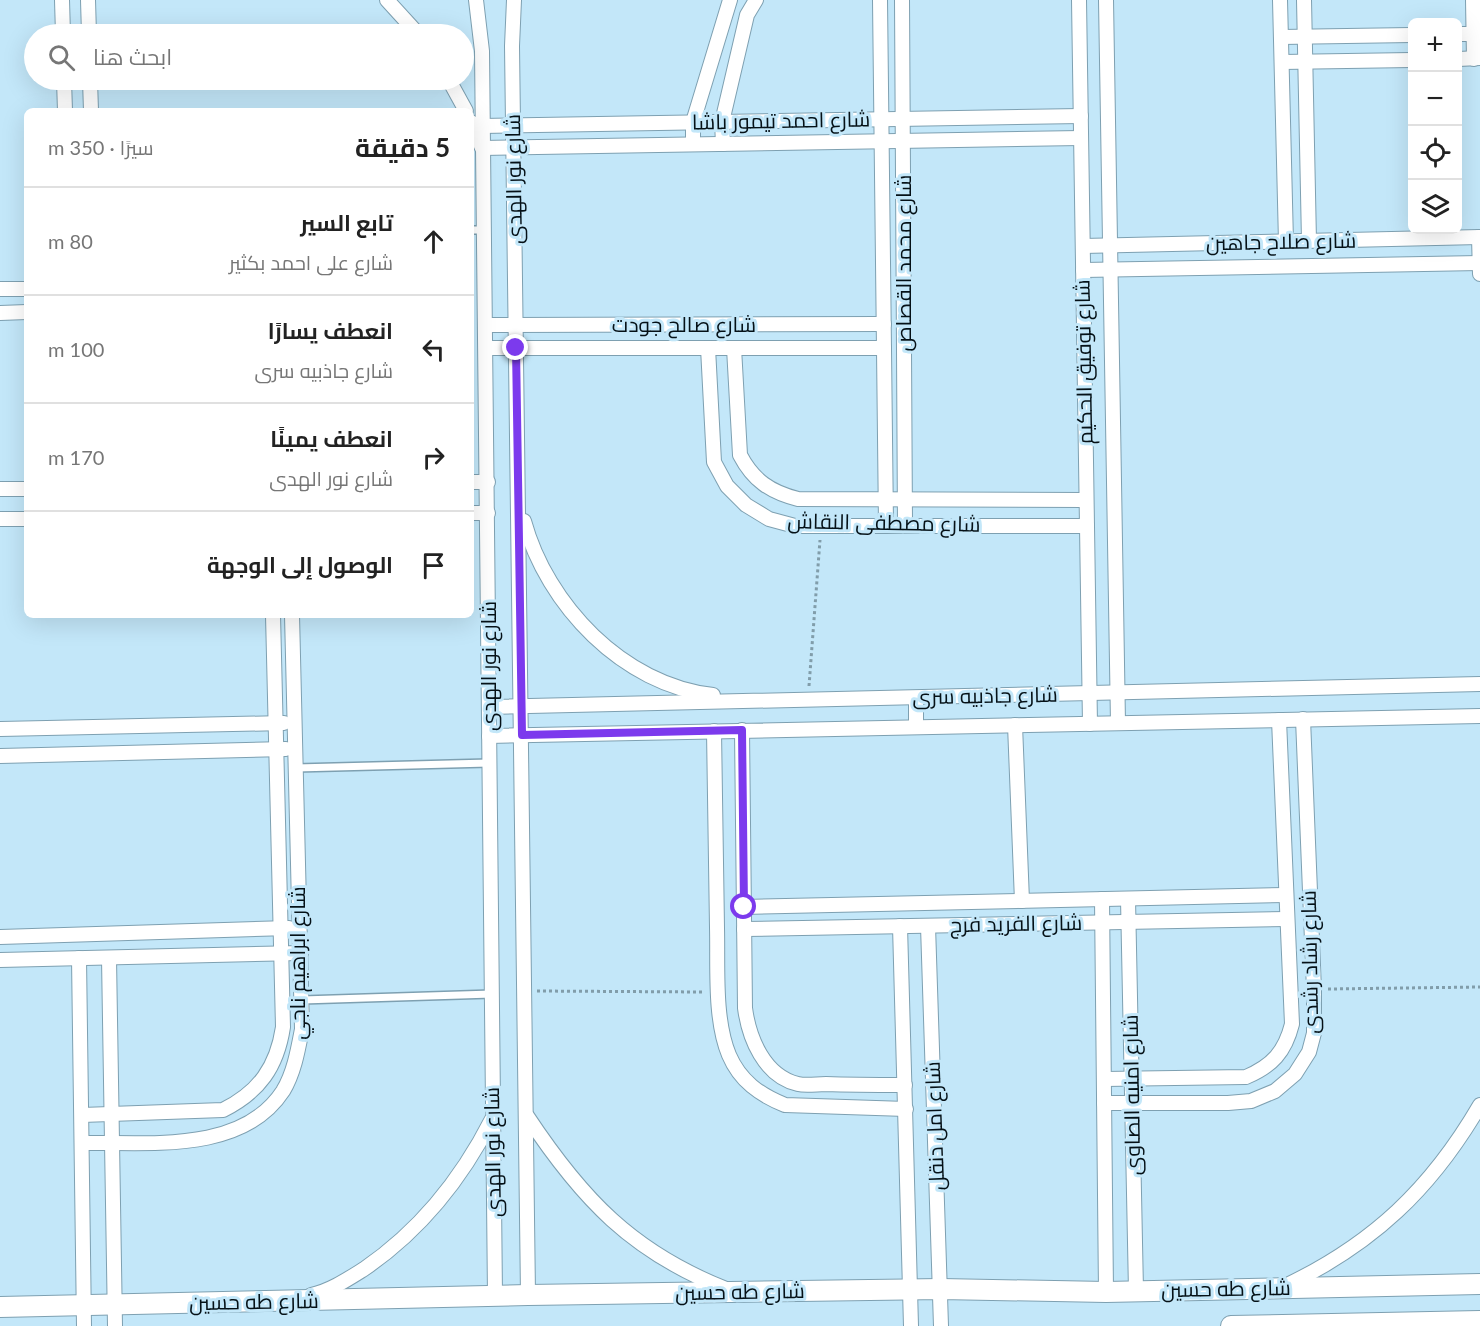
<!DOCTYPE html>
<html lang="ar">
<meta charset="utf-8">
<style>
body{margin:0;font-family:Lato,Cairo,sans-serif;background:#f2f2f2;color:#222;direction:rtl}
.controls{position:absolute;right:18px;top:18px;display:grid;overflow:hidden;border-radius:9px;box-shadow:0 6px 24px #0002}
.controls button{width:54px;height:54px;display:grid;place-items:center;padding:0;border:0;border-bottom:2px solid #e0e0e0;background:#fff;color:#222;font:30px sans-serif}
.stop{position:absolute;width:18px;height:18px;margin:-14px;border:4px solid #7c3aed;border-radius:50%;background:#fff}
.stop.end{background:#7c3aed;border-color:#fff;box-shadow:0 2px 6px #0008}
.list{margin:0;padding:0;list-style:none}
h2{display:flex;justify-content:space-between;align-items:center;height:78px;margin:0;padding:0 24px;font-size:26px}
h2 small{font-size:20px;font-weight:400;color:#767676}
.list li{display:grid;grid-template-columns:39px 1fr auto;gap:18px;align-items:center;box-sizing:border-box;height:108px;padding:0 24px;border-top:2px solid #e0e0e0}
.list b{display:block;font-size:22px;white-space:nowrap}
.list p{margin:0;font-size:20px;white-space:nowrap;color:#767676}
.list em{font-size:20px;font-style:normal;color:#767676}
.icon{flex:none;width:33px;height:33px;fill:none;stroke:currentColor;stroke-width:2;stroke-linecap:round;stroke-linejoin:round}
.map{position:relative;flex:none;width:1480px;height:1326px;overflow:hidden;direction:ltr}
.search{position:absolute;background:#fff;box-shadow:0 6px 24px #0002;left:24px;top:24px;width:450px;height:66px;display:flex;align-items:center;gap:15px;box-sizing:border-box;padding:0 21px;border-radius:33px;color:#767676;font-size:22px}
.panel{position:absolute;background:#fff;box-shadow:0 6px 24px #0002;left:24px;top:108px;width:450px;height:510px;border-radius:9px;direction:rtl}
.map>svg:first-child{display:block}
</style>
<div class="map">
<svg width="1480" height="1326" viewBox="0 0 1480 1326">
<rect width="100%" height="100%" fill="#c3e7f9"/>
<g fill="none" stroke-linecap="round" stroke-linejoin="round">
<g stroke="#7ea0b1" stroke-width="10">
<g id="lane">
<path d="M 471,230 L 484,230"/>
<path d="M 296,768 L 489,763"/>
<path d="M 302,1000 L 492,994"/>
</g>
</g>
<g stroke="#7ea0b1" stroke-width="16">
<g id="street">
<path d="M 62,0 L 63,34"/>
<path d="M 88,0 L 89,34"/>
<path d="M 387,0 L 418,34"/>
<path d="M 476,0 L 482,51 L 495,1296"/>
<path d="M 514,0 L 512,46 L 528,1295"/>
<path d="M 880,0 L 886,525"/>
<path d="M 902,0 L 905,525"/>
<path d="M 1079,0 L 1090,724"/>
<path d="M 1106,0 L 1118,723"/>
<path d="M 1280,0 L 1286,242"/>
<path d="M 1304,0 L 1309,241"/>
<path d="M 1473,0 L 1474,59"/>
<path d="M 1458,34 L 1480,34"/>
<path d="M 1281,37 L 1412,35"/>
<path d="M 1458,59 L 1480,58"/>
<path d="M 1282,62 L 1412,60"/>
<path d="M 64,80 L 65,111"/>
<path d="M 90,80 L 91,111"/>
<path d="M 449,80 L 466,111"/>
<path d="M 471,122 L 482,148 L 1081,138"/>
<path d="M 482,126 L 1081,116"/>
<path d="M 693,144 L 693,122 L 730,0"/>
<path d="M 723,144 L 722,122 L 747,15 L 756,0"/>
<path d="M 1479,237 L 1480,274"/>
<path d="M 1083,246 L 1480,237"/>
<path d="M 1083,270 L 1480,263"/>
<path d="M 0,289 L 27,289"/>
<path d="M 0,313 L 27,312"/>
<path d="M 485,325 L 884,324"/>
<path d="M 486,348 L 884,348"/>
<path d="M 708,348 L 714,462 L 727,486 L 746,505 L 769,519 L 795,526 L 1087,526"/>
<path d="M 734,348 L 740,455 C 753,480 770,492 798,499 L 1086,500"/>
<path d="M 471,482 L 488,482"/>
<path d="M 0,489 L 27,489"/>
<path d="M 471,513 L 488,513"/>
<path d="M 0,519 L 27,519"/>
<path d="M 524,521 C 547,605 623,685 713,695"/>
<path d="M 916,698 L 916,727"/>
<path d="M 489,707 L 1480,684"/>
<path d="M 1015,725 L 1022,901"/>
<path d="M 0,729 L 284,723"/>
<path d="M 742,730 L 745,1008 C 749,1038 764,1076 798,1084 C 806,1086 817,1084 826,1084 C 852,1085 879,1085 905,1085"/>
<path d="M 714,731 C 715,797 716,862 717,928 C 718,967 714,1019 729,1055 C 740,1081 760,1095 785,1105 L 906,1109"/>
<path d="M 489,736 L 1480,716"/>
<path d="M 0,756 L 286,749"/>
<path d="M 1102,899 L 1106,1292"/>
<path d="M 1128,899 L 1136,1291"/>
<path d="M 744,907 L 1286,895"/>
<path d="M 900,926 L 911,1326"/>
<path d="M 928,926 L 941,1326"/>
<path d="M 744,929 L 1287,919"/>
<path d="M 0,937 L 289,928"/>
<path d="M 79,958 L 84,1326"/>
<path d="M 109,958 L 115,1326"/>
<path d="M 0,960 L 301,953"/>
<path d="M 1104,1079 L 1246,1077 C 1272,1066 1285,1052 1292,1024 L 1279,720"/>
<path d="M 1104,1103 L 1228,1103 L 1251,1101 L 1275,1091 L 1295,1074 L 1309,1052 L 1314,1033 L 1314,990 L 1303,719"/>
<path d="M 82,1115 L 223,1110 C 259,1092 277,1067 283,1027 L 273,615"/>
<path d="M 527,1116 C 582,1199 632,1252 726,1289"/>
<path d="M 82,1143 C 148,1142 242,1154 283,1091 C 294,1073 298,1050 302,1029 L 292,615"/>
<path d="M 1285,1286 C 1373,1244 1431,1189 1480,1105"/>
<path d="M 311,1295 C 330,1291 348,1279 364,1269 C 421,1230 461,1180 492,1119"/>
</g>
</g>
<g stroke="#7ea0b1" stroke-width="22">
<g id="secondary">
<path d="M 0,1307 L 528,1295 L 941,1289 L 1106,1292 L 1480,1284"/>
<path d="M 1231,1326 L 1480,1321"/>
</g>
</g>
<g stroke="#819daa" stroke-width="3" stroke-dasharray="3 3" stroke-linecap="butt">
<path d="M 809,686 L 820,540"/>
<path d="M 1328,989 L 1480,987"/>
<path d="M 537,991 L 705,992"/>
</g>
<use href="#lane" stroke="#fff" stroke-width="7"/>
<use href="#street" stroke="#fff" stroke-width="14"/>
<use href="#secondary" stroke="#fff" stroke-width="20"/>
</g>
<g fill="none" stroke-linecap="round" stroke-linejoin="round">
<path stroke="#7c3aed" stroke-width="8" d="M 516,348 L 522,735 L 742,730 L 744,907"/>
</g>
<g text-anchor="middle" stroke-width="6" stroke-linejoin="round" paint-order="stroke">
<g font-size="21" fill="#051117" stroke="#c3e7f9">
<text transform="translate(781 121) rotate(-1)" y="7">شارع احمد تيمور باشا</text>
<text transform="translate(514 179) rotate(-91)" y="7">شارع نور الهدى</text>
<text transform="translate(1281 242) rotate(-1)" y="7">شارع صلاح جاهين</text>
<text transform="translate(904 263) rotate(-90)" y="7">شارع محمد القصاص</text>
<text x="684" y="332">شارع صالح جودت</text>
<text transform="translate(1084 362) rotate(-91)" y="7">شارع توفيق الحكيم</text>
<text transform="translate(884 523) rotate(1)" y="7">شارع مصطفى النقاش</text>
<text transform="translate(489 666) rotate(-90)" y="7">شارع نور الهدى</text>
<text transform="translate(985 696) rotate(-1)" y="7">شارع جاذبيه سرى</text>
<text transform="translate(1016 924) rotate(-1)" y="7">شارع الفريد فرج</text>
<text transform="translate(1310 962) rotate(-91)" y="7">شارع رشاد رشدى</text>
<text transform="translate(298 963) rotate(-90)" y="7">شارع ابراهيم ناجي</text>
<text transform="translate(1132 1095) rotate(-91)" y="7">شارع امنيه الصاوى</text>
<text transform="translate(935 1126) rotate(-92)" y="7">شارع امل دنقل</text>
<text transform="translate(493 1152) rotate(-91)" y="7">شارع نور الهدى</text>
<text transform="translate(1226 1289) rotate(-1)" y="7">شارع طه حسين</text>
<text transform="translate(740 1292) rotate(-1)" y="7">شارع طه حسين</text>
<text transform="translate(254 1302) rotate(-1)" y="7">شارع طه حسين</text>
</g>
</g>
</svg>
<div class="controls">
<button>+</button>
<button>−</button>
<button><svg class="icon" aria-label="locate" viewBox="0 0 24 24"><circle cx="12" cy="12" r="6"/><path d="M12 2v4M12 18v4M2 12h4M18 12h4"/></svg></button>
<button><svg class="icon" aria-label="layers" viewBox="0 0 24 24"><path d="M12 4l9 5-9 5-9-5zM3 14l9 5 9-5"/></svg></button>
</div>
<div class="stop" style="left:744px;top:907px"></div>
<div class="stop end" style="left:516px;top:348px"></div>
<div class="search"><svg class="icon" aria-label="search" viewBox="0 0 24 24"><circle cx="10" cy="10" r="6"/><path d="M15 15l6 6"/></svg>ابحث هنا</div>
<section class="panel">
<h2>5 دقيقة<small>سيرًا · 350 m</small></h2>
<ul class="list">
<li><svg class="icon" aria-label="ahead" viewBox="0 0 24 24"><path d="M12 20V5M6 11l6-6 6 6"/></svg><div><b>تابع السير</b><p>شارع على احمد بكثير</p></div><em>80 m</em></li>
<li><svg class="icon" aria-label="left" viewBox="0 0 24 24"><path d="M17 20v-9H6M10 6l-5 5 5 5"/></svg><div><b>انعطف يسارًا</b><p>شارع جاذبيه سرى</p></div><em>100 m</em></li>
<li><svg class="icon" aria-label="right" viewBox="0 0 24 24"><path d="M7 20v-9h11M14 6l5 5-5 5"/></svg><div><b>انعطف يمينًا</b><p>شارع نور الهدى</p></div><em>170 m</em></li>
<li><svg class="icon" aria-label="arrive" viewBox="0 0 24 24"><path d="M6 21V4h12l-3 4 3 4H6"/></svg><div><b>الوصول إلى الوجهة</b></div></li>
</ul>
</section>
</div>
